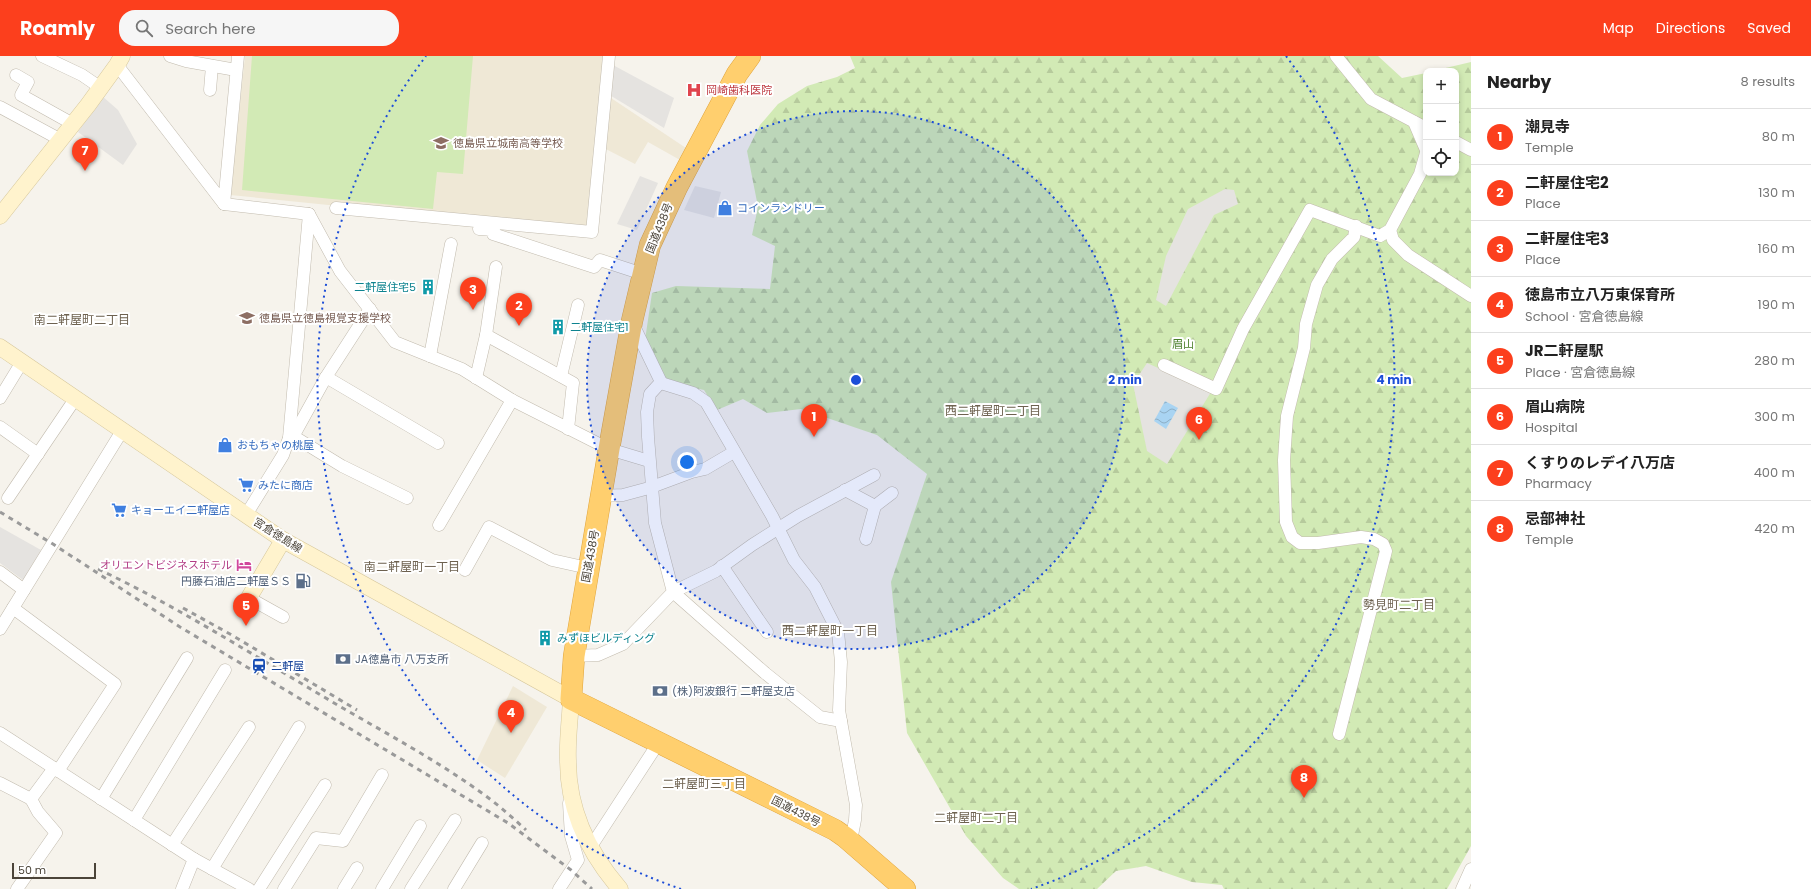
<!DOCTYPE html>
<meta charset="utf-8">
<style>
body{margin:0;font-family:Poppins,"Noto Sans JP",sans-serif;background:#f6f6f6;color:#222}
.controls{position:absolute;right:12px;top:12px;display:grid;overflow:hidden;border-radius:8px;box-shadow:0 2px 6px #0003}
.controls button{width:36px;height:36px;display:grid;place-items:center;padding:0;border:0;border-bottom:1px solid #e0e0e0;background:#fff;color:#222;font:20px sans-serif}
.scale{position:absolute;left:12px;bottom:10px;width:84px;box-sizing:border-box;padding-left:4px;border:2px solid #4b4439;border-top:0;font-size:11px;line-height:14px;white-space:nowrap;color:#4b4439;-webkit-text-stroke:3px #fff;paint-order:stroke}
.you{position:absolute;left:687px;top:406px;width:14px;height:14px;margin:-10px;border:3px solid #fff;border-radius:50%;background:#1a73e8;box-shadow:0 0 0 6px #1a73e833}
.badge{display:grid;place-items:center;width:26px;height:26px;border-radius:50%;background:#fc3f1d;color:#fff;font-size:13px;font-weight:700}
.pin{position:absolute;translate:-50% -33px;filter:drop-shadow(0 1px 2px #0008)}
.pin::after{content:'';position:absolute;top:21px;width:14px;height:12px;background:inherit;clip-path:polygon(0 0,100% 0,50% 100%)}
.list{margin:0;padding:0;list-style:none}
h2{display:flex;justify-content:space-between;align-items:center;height:52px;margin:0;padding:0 16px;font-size:17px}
h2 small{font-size:13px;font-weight:400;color:#767676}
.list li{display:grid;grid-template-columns:26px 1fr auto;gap:12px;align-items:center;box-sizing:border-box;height:56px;padding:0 16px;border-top:1px solid #e0e0e0}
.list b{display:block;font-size:15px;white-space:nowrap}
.list p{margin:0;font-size:13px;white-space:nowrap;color:#767676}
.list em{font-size:13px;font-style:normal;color:#767676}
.icon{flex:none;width:22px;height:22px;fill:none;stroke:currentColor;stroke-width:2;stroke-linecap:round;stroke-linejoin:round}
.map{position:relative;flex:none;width:1471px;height:833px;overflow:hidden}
header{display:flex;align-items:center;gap:24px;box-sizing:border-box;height:56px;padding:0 20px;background:#fc3f1d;color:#fff}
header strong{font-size:19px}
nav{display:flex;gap:22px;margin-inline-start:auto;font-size:14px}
.search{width:280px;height:36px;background:#f6f6f6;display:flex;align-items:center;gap:10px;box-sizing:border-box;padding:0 14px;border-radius:16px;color:#767676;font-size:15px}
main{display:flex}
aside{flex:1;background:#fff}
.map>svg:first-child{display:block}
</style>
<header>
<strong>Roamly</strong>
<div class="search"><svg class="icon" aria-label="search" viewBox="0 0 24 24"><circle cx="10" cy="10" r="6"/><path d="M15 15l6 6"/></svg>Search here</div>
<nav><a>Map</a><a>Directions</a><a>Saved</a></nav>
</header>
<main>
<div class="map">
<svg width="1471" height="833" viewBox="0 0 1471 833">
<defs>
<pattern id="forest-firs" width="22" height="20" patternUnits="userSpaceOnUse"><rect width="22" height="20" fill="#d2eab5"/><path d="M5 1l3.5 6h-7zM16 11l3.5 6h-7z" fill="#b6ca9c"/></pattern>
<pattern id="water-waves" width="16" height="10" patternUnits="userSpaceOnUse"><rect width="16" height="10" fill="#a9d4f2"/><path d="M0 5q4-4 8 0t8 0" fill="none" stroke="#8caec5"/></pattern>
</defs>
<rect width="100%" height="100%" fill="#f6f3ec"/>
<g fill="#efe8d6">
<path d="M 245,0 L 605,0 L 602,36 L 686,92 L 680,104 L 648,86 L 635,108 L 596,88 L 588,175 L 230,139 Z"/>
<path d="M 513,630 L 547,651 L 505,722 L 477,704 Z"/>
</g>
<path fill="#d2eab5" d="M 252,0 L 473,0 L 463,118 L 437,116 L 433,153 L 242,134 Z"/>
<path fill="url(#forest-firs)" d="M 850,0 L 1378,0 L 1402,22 L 1426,17 L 1426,117 L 1456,117 L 1456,15 L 1433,15 L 1471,6 L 1471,790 L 1447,833 L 1224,833 L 1222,829 L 1192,826 L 1146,810 L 1116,815 L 1097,833 L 1019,833 L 1003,822 L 966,780 L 907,677 L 891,526 L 927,418 L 877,379 L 801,353 L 767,357 L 743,343 L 717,354 L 704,334 L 666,326 L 645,284 L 652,237 L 676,230 L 770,233 L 775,190 L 752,179 L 758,151 L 747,95 L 760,69 L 778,48 L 807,30 L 837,21 L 855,12 Z"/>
<g fill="#e5e3e0">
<path d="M 613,9 L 674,42 L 664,72 L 608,38 Z"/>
<path d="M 102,40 L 118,54 L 137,88 L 123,109 L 78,76 Z"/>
<path d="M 640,120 L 658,127 L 637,174 L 617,168 Z"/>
<path d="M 695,130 L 721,136 L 714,162 L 684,154 Z"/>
<path d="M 1225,133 L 1234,134 L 1238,148 L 1214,159 L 1166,250 L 1156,244 L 1166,200 L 1188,153 Z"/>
<path d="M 1147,307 L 1211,336 L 1167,408 L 1147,395 L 1133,328 Z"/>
<path d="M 0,471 L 41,494 L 23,524 L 0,507 Z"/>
</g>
<path fill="url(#water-waves)" d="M 1165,345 L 1178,352 L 1166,373 L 1154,365 Z"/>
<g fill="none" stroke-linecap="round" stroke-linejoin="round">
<g stroke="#c2bbae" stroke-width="13">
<g id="street">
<path d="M 42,0 L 82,19 L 101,32"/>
<path d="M 170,0 L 186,5 L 236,14"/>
<path d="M 1336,0 L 1371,43 L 1426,72"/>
<path d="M 117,9 L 224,148 L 238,0"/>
<path d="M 16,19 L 28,26 L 21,39 L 73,68"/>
<path d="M 210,34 L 212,10"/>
<path d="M 0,51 L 61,84"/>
<path d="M 1414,66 L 1426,94"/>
<path d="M 1456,86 L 1471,94"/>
<path d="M 224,148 L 309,158 L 340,215 L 395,286 L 462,313 L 512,344 L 609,393 L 649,405"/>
<path d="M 336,152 L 592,176 L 609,0"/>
<path d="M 479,173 L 494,174 L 493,178 L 594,211 L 600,204 L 643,218"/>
<path d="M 1390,174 L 1393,184 L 1408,199 L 1471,240"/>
<path d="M 633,268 L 661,326 L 664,328 L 693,337 L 706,346 L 772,460 L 794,504 L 815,531 L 838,576 L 841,606 L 839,654 L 856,749 L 855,764 L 851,785"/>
<path d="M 486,279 L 496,211"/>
<path d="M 430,300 L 451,188"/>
<path d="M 1164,309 L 1216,333 L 1243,273 L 1310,154 L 1380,180 L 1390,174 L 1420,118 L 1426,97"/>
<path d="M 561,320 L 578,249"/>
<path d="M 326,321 L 438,387"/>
<path d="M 476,322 L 486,279 L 573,327 L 568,373"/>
<path d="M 0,342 L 22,306"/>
<path d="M 0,371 L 38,398"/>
<path d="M 293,380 L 342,410 L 407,442"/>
<path d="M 289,382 L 295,377 L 326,321 L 370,253"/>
<path d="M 845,434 L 875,450 L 866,483"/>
<path d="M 600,440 L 623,439 L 649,432 L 692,416 L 705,413 L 734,396"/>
<path d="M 8,442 L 75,343"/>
<path d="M 875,450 L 892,437"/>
<path d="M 246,459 L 283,399 L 289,382 L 309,158"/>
<path d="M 439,469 L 512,344"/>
<path d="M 722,510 L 767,576"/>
<path d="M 465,514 L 489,471 L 552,504 L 588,512"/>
<path d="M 0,516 L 24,534"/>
<path d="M 249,542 L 283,561"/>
<path d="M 13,552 L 115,628 L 58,715"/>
<path d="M 0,573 L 122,375"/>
<path d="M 574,600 L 598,599 L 623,588 L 673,536 L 655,467 L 648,381 L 647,356 L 650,338 L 661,326"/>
<path d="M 841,665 L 820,661 L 765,617 L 673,536 L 716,515 L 752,489 L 798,460 L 874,419"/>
<path d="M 0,677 L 194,803 L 182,833"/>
<path d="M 1339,678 L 1386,495 L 1383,488 L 1374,483 L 1361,481 L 1318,487 L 1300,487 L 1292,481 L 1286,466 L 1284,404 L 1287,360 L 1304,292 L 1306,268 L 1317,229 L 1332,203 L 1354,181 L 1356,170"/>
<path d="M 0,727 L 31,743"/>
<path d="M 101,743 L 187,602"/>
<path d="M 134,764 L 225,614"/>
<path d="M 172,789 L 249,671"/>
<path d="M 590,792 L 659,686"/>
<path d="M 194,803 L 249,833"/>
<path d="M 212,813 L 299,671"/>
<path d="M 17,833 L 56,777 L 38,756 L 31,743 L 54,712"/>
<path d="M 259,833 L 325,729"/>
<path d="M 284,833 L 316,782 L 343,785 L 382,719"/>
<path d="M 344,833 L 357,812"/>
<path d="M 382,833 L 420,770"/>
<path d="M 411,833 L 455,764"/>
<path d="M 454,833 L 482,787"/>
<path d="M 559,833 L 578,804 L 571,780 L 569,747"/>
<path d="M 1462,833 L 1471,813"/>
</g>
</g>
<g stroke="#d6c79b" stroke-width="17">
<g id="secondary">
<path d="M 0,160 L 88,49 L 117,9 L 122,0"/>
<path d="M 0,291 L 283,484 L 571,643 C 570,664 567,684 568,705 C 568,755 588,796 620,833"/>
<path d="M 244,550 L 283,484"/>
</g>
</g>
<g stroke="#e0a43c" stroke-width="22">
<path id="highway" d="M 750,0 L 737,18 L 677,131 L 650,189 L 632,265 L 609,393 L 574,600 L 571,643 L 835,774 L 845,781 L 905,833"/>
</g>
<use href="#street" stroke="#fff" stroke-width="12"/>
<use href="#secondary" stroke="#fff3cd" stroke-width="16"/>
<use href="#highway" stroke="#ffcf6e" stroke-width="21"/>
<g stroke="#9a9a9a" stroke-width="3" stroke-dasharray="5 5" stroke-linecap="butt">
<path d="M 0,456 L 53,488 L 180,571 L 508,767 L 571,814 L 592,833"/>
<path d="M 98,513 C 176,550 250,597 324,641 C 376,672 430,700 479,735 C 496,747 511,760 526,774"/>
<path d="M 183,552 L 230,578 L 357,654"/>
</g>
</g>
<circle cx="856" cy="324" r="269" fill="#1d4ed8" fill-opacity=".12"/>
<g fill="none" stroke="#1d4ed8" stroke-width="2" stroke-dasharray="2 4">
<circle cx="856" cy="324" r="269"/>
<path d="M681 833A538 538 0 0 1 426 0M1286 0A538 538 0 0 1 1031 833"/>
</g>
<defs>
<g id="hospital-bare" transform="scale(1.2)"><path d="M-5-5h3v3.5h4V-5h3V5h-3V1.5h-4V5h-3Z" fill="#e0444e" stroke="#fff" stroke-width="2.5" paint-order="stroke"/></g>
<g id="school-bare" transform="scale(1.2)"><path d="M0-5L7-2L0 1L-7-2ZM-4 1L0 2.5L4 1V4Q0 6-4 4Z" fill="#8d6e63" stroke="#fff" stroke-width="2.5" paint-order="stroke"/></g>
<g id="shop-bare" transform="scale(1.2)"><path d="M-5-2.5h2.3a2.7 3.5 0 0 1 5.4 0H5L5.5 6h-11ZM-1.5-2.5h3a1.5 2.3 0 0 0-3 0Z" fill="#3f7fe0" stroke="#fff" stroke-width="2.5" paint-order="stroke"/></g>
<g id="building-bare" transform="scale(1.2)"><path d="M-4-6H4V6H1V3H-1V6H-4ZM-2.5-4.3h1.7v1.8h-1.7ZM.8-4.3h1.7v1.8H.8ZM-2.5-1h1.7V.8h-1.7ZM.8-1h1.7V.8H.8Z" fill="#0f9aa8" stroke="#fff" stroke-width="2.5" paint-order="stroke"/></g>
<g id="supermarket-bare" transform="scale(1.2)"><path d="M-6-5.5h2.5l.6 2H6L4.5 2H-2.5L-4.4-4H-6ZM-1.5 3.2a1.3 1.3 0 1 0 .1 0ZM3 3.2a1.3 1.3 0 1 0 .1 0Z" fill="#3f7fe0" stroke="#fff" stroke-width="2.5" paint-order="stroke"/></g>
<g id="hotel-bare" transform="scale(1.2)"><path d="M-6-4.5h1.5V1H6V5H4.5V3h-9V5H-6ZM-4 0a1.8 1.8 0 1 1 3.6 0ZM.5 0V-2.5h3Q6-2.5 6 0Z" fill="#d1479c" stroke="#fff" stroke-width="2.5" paint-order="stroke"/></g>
<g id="fuel-bare" transform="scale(1.2)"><path d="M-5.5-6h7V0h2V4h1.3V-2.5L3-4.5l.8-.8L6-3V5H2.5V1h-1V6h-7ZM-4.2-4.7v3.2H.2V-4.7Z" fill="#5c6f8a" stroke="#fff" stroke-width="2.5" paint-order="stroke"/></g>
<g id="bank-bare" transform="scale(1.2)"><path d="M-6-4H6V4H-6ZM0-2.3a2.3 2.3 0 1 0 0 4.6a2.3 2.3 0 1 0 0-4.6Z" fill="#5c6f8a" stroke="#fff" stroke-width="2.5" paint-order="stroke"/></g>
<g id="station-bare" transform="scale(1.2)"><path d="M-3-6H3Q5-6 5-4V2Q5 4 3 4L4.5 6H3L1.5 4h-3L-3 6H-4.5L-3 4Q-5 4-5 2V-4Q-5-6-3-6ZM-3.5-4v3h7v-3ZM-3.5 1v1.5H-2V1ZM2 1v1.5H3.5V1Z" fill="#1a4fb4" stroke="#fff" stroke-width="2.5" paint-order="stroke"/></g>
</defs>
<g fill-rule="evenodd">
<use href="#hospital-bare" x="694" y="34"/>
<use href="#school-bare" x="441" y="87"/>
<use href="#shop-bare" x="725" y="152"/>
<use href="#building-bare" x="428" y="231"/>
<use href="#school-bare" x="247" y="262"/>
<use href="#building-bare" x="558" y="271"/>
<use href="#shop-bare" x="225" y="389"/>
<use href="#supermarket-bare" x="246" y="429"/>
<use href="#supermarket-bare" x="119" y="454"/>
<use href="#hotel-bare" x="244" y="509"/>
<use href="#fuel-bare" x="303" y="525"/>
<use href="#building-bare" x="545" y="582"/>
<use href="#bank-bare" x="343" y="603"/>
<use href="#station-bare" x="259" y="610"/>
<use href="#bank-bare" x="660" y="635"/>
</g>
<g text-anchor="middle" stroke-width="4" stroke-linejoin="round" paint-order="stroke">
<g font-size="11" fill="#be3a42" stroke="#fff" text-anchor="start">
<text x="706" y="38">岡崎歯科医院</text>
</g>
<g font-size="11" fill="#785e54" stroke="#fff" text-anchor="start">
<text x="453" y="91">徳島県立城南高等学校</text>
<text x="259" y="266">徳島県立徳島視覚支援学校</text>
</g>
<g font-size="11" fill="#366cbe" stroke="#fff" text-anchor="start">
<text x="737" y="156">コインランドリー</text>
<text x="237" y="393">おもちゃの桃屋</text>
<text x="258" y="433">みたに商店</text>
<text x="131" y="458">キョーエイ二軒屋店</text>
</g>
<g font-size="11" fill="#4b4439" stroke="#fff">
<text transform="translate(659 172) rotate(-68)" y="4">国道438号</text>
<text transform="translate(278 479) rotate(32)" y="4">宮倉徳島線</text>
<text transform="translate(590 500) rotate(-80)" y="4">国道438号</text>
<text transform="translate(796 755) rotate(27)" y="4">国道438号</text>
</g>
<g font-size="11" fill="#0d838f" stroke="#fff" text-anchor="start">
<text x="416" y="235" text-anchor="end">二軒屋住宅5</text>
<text x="570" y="275">二軒屋住宅1</text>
<text x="557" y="586">みずほビルディング</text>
</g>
<g font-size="11" fill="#4a7f2a" stroke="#fff">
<text x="1183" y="292">眉山</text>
</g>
<g font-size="11" fill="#b23c85" stroke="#fff" text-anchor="end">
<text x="232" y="513">オリエントビジネスホテル</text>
</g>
<g font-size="11" fill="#4e5e75" stroke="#fff" text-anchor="start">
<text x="291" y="529" text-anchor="end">円藤石油店二軒屋ＳＳ</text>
<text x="355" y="607">JA徳島市 八万支所</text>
<text x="672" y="639">(株)阿波銀行 二軒屋支店</text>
</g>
<g font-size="11" fill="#164399" stroke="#fff" text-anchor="start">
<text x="271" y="614">二軒屋</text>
</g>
<g font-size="12" fill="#6e6250" stroke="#fff">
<text x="82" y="268">南二軒屋町二丁目</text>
<text x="993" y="359">西二軒屋町二丁目</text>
<text x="412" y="515">南二軒屋町一丁目</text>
<text x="1399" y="553">勢見町二丁目</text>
<text x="830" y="579">西二軒屋町一丁目</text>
<text x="704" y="732">二軒屋町三丁目</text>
<text x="976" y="766">二軒屋町二丁目</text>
</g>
</g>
<circle cx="856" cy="324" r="6" fill="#1d4ed8" stroke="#fff" stroke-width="2"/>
<g font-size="12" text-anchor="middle" font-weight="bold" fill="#1d4ed8" stroke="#fff" stroke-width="4" stroke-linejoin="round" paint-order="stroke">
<text x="1125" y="328">2 min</text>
<text x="1394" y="328">4 min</text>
</g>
</svg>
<div class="controls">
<button>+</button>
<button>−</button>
<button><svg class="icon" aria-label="locate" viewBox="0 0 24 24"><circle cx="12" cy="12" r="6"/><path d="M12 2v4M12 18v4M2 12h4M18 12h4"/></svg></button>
</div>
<div class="scale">50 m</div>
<div class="you"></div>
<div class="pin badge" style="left:814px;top:381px">1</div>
<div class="pin badge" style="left:519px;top:270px">2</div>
<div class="pin badge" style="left:473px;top:254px">3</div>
<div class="pin badge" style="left:511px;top:677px">4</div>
<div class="pin badge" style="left:246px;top:570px">5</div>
<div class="pin badge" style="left:1199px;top:384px">6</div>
<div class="pin badge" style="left:85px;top:115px">7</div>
<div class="pin badge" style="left:1304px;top:742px">8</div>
</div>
<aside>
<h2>Nearby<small>8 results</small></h2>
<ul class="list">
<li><span class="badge">1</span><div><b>潮見寺</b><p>Temple</p></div><em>80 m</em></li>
<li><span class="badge">2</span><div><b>二軒屋住宅2</b><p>Place</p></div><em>130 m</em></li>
<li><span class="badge">3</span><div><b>二軒屋住宅3</b><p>Place</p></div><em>160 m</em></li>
<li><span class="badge">4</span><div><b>徳島市立八万東保育所</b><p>School · 宮倉徳島線</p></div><em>190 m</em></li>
<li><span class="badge">5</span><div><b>JR二軒屋駅</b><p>Place · 宮倉徳島線</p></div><em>280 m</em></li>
<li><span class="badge">6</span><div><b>眉山病院</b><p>Hospital</p></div><em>300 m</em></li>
<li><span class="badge">7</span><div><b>くすりのレデイ八万店</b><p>Pharmacy</p></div><em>400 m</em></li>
<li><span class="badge">8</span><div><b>忌部神社</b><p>Temple</p></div><em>420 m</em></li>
</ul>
</aside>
</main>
